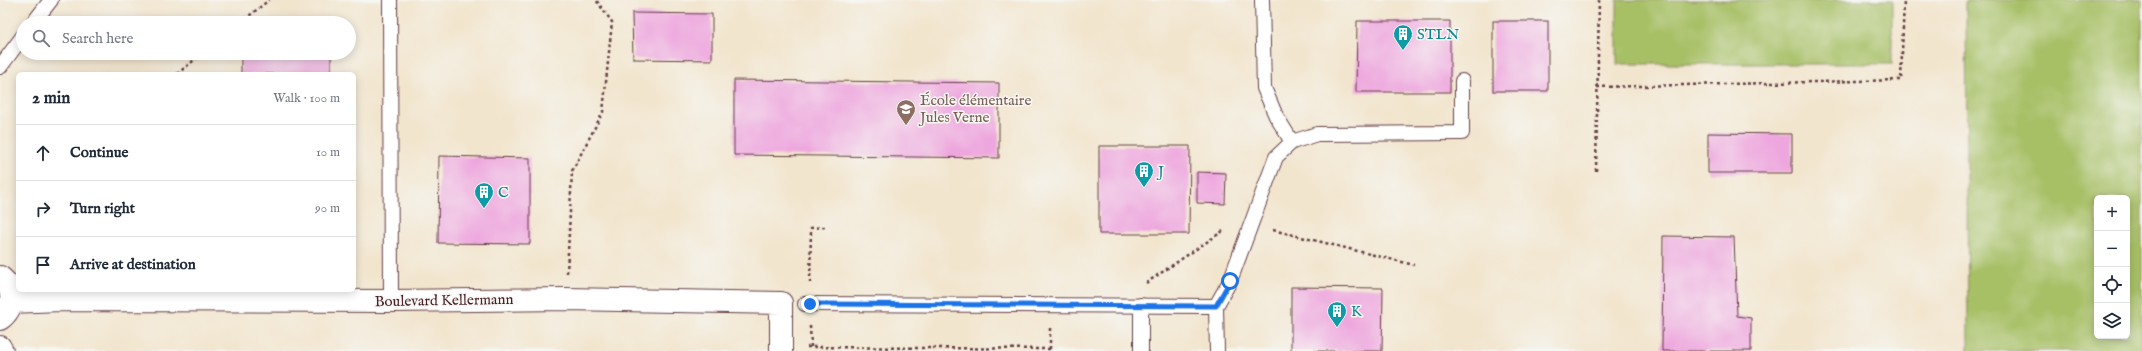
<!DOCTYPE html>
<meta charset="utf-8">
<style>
body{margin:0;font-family:"IM FELL English",serif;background:#f2f2f3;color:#1f2937}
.controls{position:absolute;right:12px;bottom:12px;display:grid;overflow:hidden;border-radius:6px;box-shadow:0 2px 10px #0003}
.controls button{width:36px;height:36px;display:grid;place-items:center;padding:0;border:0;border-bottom:1px solid #e0e1e3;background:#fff;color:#1f2937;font:20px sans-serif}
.stop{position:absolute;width:12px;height:12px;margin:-9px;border:3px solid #1a73e8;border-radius:50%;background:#fff}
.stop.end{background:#1a73e8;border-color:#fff;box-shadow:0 1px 4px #0008}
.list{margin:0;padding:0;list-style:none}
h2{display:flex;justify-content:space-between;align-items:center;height:52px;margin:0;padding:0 16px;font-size:17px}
h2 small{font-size:13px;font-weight:400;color:#747a83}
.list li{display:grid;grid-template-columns:26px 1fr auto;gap:12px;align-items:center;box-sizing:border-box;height:56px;padding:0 16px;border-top:1px solid #e0e1e3}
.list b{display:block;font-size:15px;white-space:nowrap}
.list em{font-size:13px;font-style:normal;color:#747a83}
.icon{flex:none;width:22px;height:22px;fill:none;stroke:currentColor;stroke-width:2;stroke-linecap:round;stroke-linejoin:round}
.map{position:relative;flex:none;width:2142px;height:351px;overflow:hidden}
.search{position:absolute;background:#fff;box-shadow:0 2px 10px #0003;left:16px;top:16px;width:340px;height:44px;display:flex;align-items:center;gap:10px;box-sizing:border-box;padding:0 14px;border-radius:22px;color:#747a83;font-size:15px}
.panel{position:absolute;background:#fff;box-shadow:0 2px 10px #0003;left:16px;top:72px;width:340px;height:220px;border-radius:6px}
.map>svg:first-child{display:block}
</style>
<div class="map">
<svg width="2142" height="351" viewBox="0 0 2142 351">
<rect width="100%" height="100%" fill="#f6f6f2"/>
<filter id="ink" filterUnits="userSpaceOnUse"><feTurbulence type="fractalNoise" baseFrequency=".025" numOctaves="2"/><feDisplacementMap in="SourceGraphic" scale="8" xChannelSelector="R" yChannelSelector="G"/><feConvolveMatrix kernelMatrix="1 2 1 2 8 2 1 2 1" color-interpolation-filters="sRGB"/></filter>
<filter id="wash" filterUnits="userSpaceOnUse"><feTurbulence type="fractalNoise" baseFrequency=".012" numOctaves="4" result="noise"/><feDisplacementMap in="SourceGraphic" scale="16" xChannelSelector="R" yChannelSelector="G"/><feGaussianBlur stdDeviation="0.9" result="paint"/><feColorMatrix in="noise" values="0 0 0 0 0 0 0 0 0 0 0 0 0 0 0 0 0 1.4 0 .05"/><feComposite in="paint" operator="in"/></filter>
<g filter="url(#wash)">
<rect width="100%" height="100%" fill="#f2e5ce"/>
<g fill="#a7c066" stroke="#787048" fill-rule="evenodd">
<rect x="1617" y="0" width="275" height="64"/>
<path d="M 1966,0 L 2142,0 L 2142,351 L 1968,351 ZM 2097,198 L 2127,198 L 2127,336 L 2097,336 Z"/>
</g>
<g id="blocks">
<g fill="#eea7de">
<path d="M 632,13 L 712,14 L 712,60 L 633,59 Z"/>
<path d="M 1357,21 L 1450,21 L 1450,92 L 1356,92 Z"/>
<rect x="1493" y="21" width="55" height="70"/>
<rect x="241" y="53" width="90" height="21"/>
<path d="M 734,80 L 999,83 L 999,158 L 734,155 Z"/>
<path d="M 1708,133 L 1792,134 L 1792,173 L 1708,173 Z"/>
<path d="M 1099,146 L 1190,146 L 1189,234 L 1099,234 Z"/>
<path d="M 439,156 L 530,158 L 530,244 L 438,243 Z"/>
<path d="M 1197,172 L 1226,173 L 1225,204 L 1197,203 Z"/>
<path d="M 1663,236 L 1734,237 L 1737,316 L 1751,318 L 1751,351 L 1662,351 Z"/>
<path d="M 1291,287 L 1383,288 L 1382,351 L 1291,351 Z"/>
</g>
</g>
</g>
<g filter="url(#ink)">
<use href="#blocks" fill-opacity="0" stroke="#633d43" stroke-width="1"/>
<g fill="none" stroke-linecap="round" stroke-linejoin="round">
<g stroke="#633d43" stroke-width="16">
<g id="lane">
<path d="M 390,0 L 391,301"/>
<path d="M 1262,0 L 1264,88 L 1276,116 L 1292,142"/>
<path d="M 33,23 L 51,0"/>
<path d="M 0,67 L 23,36"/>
<path d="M 805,304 L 1216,306"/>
<path d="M 1141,351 L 1141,305"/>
<path d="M 1217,351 L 1216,306 L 1230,281 L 1276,157 L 1292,142 L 1317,134 L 1462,133 L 1462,81"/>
</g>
</g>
<g stroke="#633d43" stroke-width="24">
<path id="street" d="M 11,302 L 60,300 L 391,301 L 566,299 L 781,303 L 781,351"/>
</g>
<g stroke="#633d43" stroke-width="24">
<g id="secondary">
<path d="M 0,277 C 15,288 15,308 0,319"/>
<path d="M 0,347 L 2,351"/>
</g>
</g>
<g stroke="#633d43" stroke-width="2.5" stroke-dasharray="3 3" stroke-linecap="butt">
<path d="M 240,23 L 269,0"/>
<path d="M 177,74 L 203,53"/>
<path d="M 1597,87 L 1901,80 L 1904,0"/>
<path d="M 1596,171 L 1599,0"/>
<path d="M 1273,230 L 1414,265"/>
<path d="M 567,273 L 572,171 L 603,112 L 612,22 L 596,0"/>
<path d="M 810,283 L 811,228 L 825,227"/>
<path d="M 1146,283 L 1223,231"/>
<path d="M 810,326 L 811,347"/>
<path d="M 1050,328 L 1050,351"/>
<path d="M 807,347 L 1050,349"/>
</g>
<use href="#lane" stroke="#fff" stroke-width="14"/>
<use href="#street" stroke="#fff" stroke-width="22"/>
<use href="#secondary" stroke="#fff" stroke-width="22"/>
</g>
</g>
<g fill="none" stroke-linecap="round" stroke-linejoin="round" filter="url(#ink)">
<path stroke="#1a73e8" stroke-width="5" d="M 810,304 L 1216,306 L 1230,281"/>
</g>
<defs>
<g id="building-pin" transform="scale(1)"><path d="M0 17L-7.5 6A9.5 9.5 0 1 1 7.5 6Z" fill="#0f9aa8" stroke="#f6f6f2"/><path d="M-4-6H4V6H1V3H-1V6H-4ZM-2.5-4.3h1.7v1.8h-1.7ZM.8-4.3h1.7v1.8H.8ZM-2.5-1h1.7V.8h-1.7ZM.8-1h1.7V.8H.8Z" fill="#fff"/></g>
<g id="school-pin" transform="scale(1)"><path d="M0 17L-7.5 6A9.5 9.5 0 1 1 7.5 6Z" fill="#8d6e63" stroke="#f6f6f2"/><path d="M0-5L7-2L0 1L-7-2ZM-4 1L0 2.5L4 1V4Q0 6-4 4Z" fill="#fff"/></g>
</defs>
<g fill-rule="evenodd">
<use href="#building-pin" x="1403" y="34"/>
<use href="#school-pin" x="906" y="109"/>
<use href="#building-pin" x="1144" y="171"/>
<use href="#building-pin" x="484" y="192"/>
<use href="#building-pin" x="1337" y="311"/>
</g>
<g text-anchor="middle" stroke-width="3" stroke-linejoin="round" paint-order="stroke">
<g font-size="15" fill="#0d838f" stroke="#f6f6f2" text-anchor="start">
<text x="1417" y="39">STLN</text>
<text x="1158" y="176">J</text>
<text x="498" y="197">C</text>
<text x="1351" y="316">K</text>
</g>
<g font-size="15" fill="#785e54" stroke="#f6f6f2" text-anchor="start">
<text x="920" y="105">École élémentaire<tspan x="920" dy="17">Jules Verne</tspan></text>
</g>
<g font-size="15" fill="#4a1f2b" stroke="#f6f6f2">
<text transform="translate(444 300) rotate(-1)" y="5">Boulevard Kellermann</text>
</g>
</g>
</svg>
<div class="controls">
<button>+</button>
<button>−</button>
<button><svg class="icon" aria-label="locate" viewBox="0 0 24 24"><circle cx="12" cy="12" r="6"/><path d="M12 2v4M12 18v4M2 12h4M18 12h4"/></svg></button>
<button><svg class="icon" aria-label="layers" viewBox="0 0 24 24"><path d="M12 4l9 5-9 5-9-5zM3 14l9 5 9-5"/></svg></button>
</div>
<div class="stop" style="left:1230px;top:281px"></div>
<div class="stop end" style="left:810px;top:304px"></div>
<div class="search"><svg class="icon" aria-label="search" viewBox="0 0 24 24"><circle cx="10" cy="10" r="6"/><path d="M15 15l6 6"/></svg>Search here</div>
<section class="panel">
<h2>2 min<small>Walk · 100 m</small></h2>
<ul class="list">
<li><svg class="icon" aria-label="ahead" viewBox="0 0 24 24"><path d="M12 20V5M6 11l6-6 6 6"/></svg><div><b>Continue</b></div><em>10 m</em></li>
<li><svg class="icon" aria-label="right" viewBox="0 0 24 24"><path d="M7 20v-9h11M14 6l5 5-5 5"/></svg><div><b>Turn right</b></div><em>90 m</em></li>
<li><svg class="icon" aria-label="arrive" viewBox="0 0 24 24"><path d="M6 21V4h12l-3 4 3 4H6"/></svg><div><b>Arrive at destination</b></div></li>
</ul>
</section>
</div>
